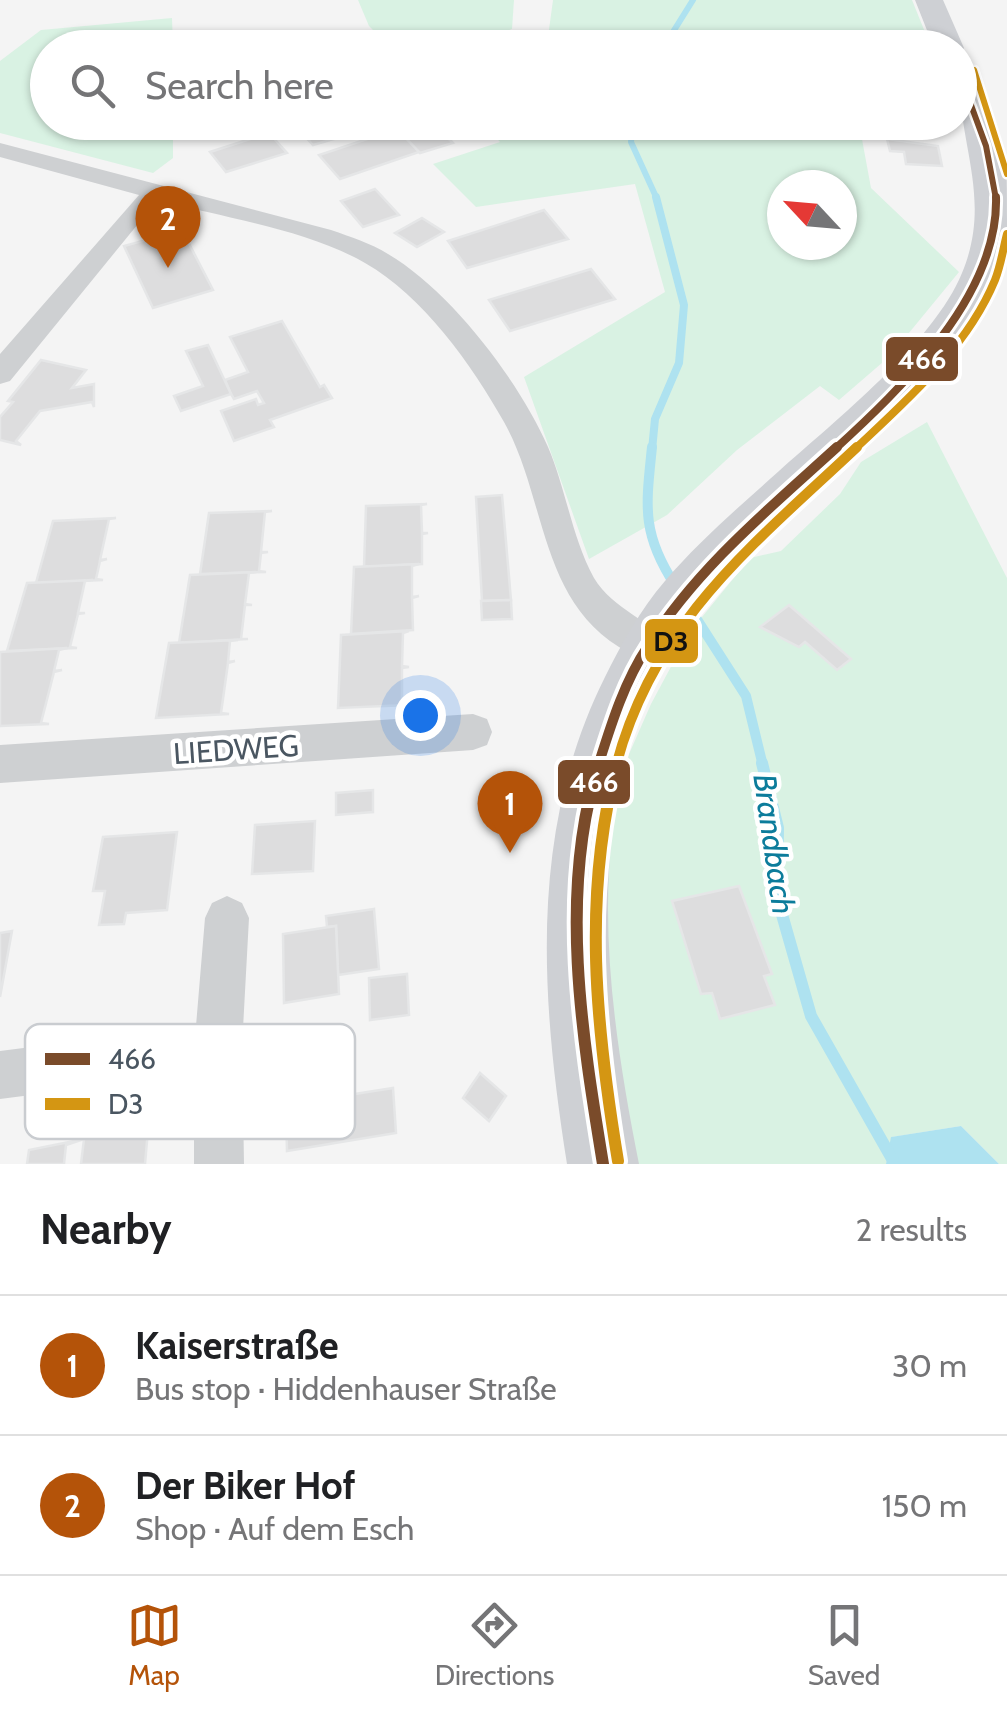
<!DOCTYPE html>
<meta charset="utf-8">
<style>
body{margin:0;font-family:Cabin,sans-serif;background:#f2f2f2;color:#202124}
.compass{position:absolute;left:767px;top:170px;width:90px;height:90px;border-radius:50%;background:#fff;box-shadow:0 2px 8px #0004;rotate:296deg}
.you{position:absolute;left:420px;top:715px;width:35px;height:35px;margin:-25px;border:8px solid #fff;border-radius:50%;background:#1a73e8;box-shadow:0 0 0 15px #1a73e833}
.badge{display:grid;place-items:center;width:65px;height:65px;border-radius:50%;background:#b45309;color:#fff;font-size:32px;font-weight:700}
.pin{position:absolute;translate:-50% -82px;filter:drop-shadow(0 2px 5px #0008)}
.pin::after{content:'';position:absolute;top:52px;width:35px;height:30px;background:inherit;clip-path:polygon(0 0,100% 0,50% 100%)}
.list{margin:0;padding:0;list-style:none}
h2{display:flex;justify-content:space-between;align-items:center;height:130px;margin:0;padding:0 40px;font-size:42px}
h2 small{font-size:32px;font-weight:400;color:#757577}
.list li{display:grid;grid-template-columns:65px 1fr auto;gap:30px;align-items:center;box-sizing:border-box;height:140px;padding:0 40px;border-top:2px solid #e0e0e0}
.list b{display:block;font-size:38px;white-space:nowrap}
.list p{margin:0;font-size:32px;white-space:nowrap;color:#757577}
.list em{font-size:32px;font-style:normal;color:#757577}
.icon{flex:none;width:55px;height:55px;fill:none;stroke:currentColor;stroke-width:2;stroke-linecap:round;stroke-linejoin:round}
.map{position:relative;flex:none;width:1007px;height:1164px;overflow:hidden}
.search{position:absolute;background:#fff;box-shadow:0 2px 8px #0004;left:30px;right:30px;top:30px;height:110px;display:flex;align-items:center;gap:25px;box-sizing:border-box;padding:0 35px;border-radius:55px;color:#757577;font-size:38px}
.sheet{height:410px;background:#fff}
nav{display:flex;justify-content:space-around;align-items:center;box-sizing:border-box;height:140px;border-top:2px solid #e0e0e0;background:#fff;font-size:28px;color:#757577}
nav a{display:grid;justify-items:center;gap:5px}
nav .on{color:#b45309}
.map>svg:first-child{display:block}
</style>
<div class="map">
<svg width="1007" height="1164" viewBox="0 0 1007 1164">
<rect width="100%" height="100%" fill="#f4f4f4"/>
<g fill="#d9f2e3" fill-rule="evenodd">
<path d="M 358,0 L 514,0 L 512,29 L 467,47 L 390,47 L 369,26 Z"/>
<path d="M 553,0 L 912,0 L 931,47 L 531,47 L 548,37 Z"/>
<path d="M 172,18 L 173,47 L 48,48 L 48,122 L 173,123 L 173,158 L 153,173 L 0,133 L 0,61 L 41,30 Z"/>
<path d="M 483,123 L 859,123 L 871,188 L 959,272 L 890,356 L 839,400 L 820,386 L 737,450 L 667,515 L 589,559 L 524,377 L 665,292 L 635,184 L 476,207 L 433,164 L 500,142 ZM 782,185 L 842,185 L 842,245 L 782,245 Z"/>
<path d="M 927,422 L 1007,578 L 1007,1164 L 999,1164 L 961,1126 L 892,1137 L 886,1164 L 630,1164 L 601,934 L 614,818 L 629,754 L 651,704 L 689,633 L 750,558 L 781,551 L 840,494 L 861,462 Z"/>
</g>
<path fill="#aee2f0" d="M 961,1126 L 999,1164 L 886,1164 L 891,1137 Z"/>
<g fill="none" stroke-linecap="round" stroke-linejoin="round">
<g stroke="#aee2f0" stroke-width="6">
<path d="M 663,48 L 693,0"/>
<path d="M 633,122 L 631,142 L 657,199"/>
</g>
<path stroke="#aee2f0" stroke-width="8" d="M 652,450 L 655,419 L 679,363 L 684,305 L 656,197"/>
<g stroke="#aee2f0" stroke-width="10">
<path d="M 652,447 C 646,506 641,533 675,585"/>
<path d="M 689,607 L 746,696 L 763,766"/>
</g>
<path stroke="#aee2f0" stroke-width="12" d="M 762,763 L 778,828 L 777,897 L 811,1016 L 895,1164"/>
</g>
<g fill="#ddddde" stroke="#e5e6e7" stroke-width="2.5">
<path d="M 335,122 L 348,122 L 358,132 L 313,145 L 302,133 Z"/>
<path d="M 432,122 L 453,143 L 420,153 L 397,129 L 411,122 Z"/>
<path d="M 397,129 L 419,152 L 340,179 L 319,155 Z"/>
<path d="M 269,133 L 287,153 L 226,172 L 210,152 Z"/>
<path d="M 887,139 L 938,146 L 942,166 L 906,164 L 904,152 L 890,151 Z"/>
<path d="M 375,189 L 399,215 L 363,227 L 341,201 Z"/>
<path d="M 544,210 L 568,239 L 467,268 L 448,241 Z"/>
<path d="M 422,218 L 444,232 L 417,247 L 395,233 Z"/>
<path d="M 182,230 L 213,290 L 153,308 L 124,246 Z"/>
<path d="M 591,269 L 615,299 L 510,331 L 489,300 Z"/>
<path d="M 282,321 L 320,387 L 324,385 L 332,398 L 270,420 L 274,427 L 234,441 L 221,411 L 256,399 L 258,405 L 264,403 L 257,391 L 234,399 L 231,394 L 225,380 L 248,372 L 230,337 Z"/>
<path d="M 208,345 L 231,394 L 181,411 L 174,396 L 203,386 L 186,351 Z"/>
<path d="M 41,360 L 86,370 L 72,388 L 94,384 L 94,407 L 92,402 L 40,411 L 16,441 L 21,445 L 0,440 L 0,417 L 13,402 L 8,401 Z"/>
<path d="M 502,495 L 511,600 L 482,601 L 476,497 Z"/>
<path d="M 427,504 L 421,505 L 422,533 L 428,533 L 422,534 L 422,564 L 364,567 L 366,506 Z"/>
<path d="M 272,511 L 265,512 L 261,552 L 268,552 L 261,553 L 259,571 L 266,572 L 200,574 L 209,513 Z"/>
<path d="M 116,518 L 109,519 L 100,560 L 107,559 L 100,561 L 96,579 L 103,580 L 36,583 L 53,521 Z"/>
<path d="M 419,564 L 412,566 L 412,597 L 419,596 L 412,598 L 413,630 L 351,634 L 354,567 Z"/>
<path d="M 256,572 L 249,573 L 245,604 L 252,605 L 245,605 L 241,639 L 248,639 L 179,643 L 190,575 Z"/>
<path d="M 93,580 L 85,581 L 78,613 L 85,613 L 78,614 L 70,647 L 77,648 L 7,651 L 27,583 Z"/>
<path d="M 511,600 L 512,619 L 482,620 L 481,601 Z"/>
<path d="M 789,605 L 851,659 L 837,670 L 805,642 L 799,647 L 760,627 Z"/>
<path d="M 409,631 L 403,633 L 402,666 L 409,667 L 402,668 L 402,703 L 409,705 L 338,708 L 341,635 Z"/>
<path d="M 238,640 L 230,641 L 228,662 L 235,661 L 228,663 L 221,713 L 229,714 L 156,718 L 169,643 Z"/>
<path d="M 67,648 L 59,650 L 54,671 L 62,670 L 54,672 L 41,723 L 49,724 L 0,726 L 0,652 Z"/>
<path d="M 373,790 L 373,812 L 336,815 L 336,793 Z"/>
<path d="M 315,821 L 313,871 L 252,874 L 255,825 Z"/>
<path d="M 177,832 L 167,910 L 126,913 L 124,924 L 99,925 L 105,891 L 93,891 L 103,837 Z"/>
<path d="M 739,886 L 772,974 L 764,976 L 775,1005 L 720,1019 L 712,993 L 701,994 L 672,901 Z"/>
<path d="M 374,909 L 379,969 L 338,975 L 336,926 L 327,927 L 326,916 Z"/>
<path d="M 336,926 L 339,994 L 284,1003 L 283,934 Z"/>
<path d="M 12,931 L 0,997 L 0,933 Z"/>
<path d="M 407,974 L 409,1015 L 370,1020 L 369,978 Z"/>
<path d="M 340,1063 L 342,1096 L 393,1088 L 396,1133 L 287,1151 L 285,1072 Z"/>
<path d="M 480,1073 L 506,1096 L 489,1121 L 463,1098 Z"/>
<path d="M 148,1130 L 145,1164 L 81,1164 L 84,1139 Z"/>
<path d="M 84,1139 L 66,1145 L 64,1164 L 27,1164 L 29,1150 Z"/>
</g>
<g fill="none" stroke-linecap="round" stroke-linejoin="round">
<g fill="#ced0d2" fill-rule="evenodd">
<path d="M 0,143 L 331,230 C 351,237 370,243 388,254 C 451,291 519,381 548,447 C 566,489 572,538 594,578 C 613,610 653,620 665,645 L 660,656 C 643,662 634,656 619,647 C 539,597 546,497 504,422 C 472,365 423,296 365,263 C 308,230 225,218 162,201 L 142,219 L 10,381 L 0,384 L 0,354 L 139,195 L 0,157 Z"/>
<path d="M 473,714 L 487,719 L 492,732 L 487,745 L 473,750 L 0,783 L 0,745 Z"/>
<path d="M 227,896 L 242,903 L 249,918 L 242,1047 L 244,1164 L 194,1164 L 194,1074 L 0,1099 L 0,1051 L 196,1026 L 205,918 L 212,903 Z"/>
</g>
<g fill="#ced0d4" fill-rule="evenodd">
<path d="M 915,0 L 943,0 L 964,48 L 960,54 L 960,48 L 934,48 Z"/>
<path d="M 960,66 L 971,68 L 975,75 C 987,102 1001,131 1006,160 C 1007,179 1007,201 1007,221 C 1007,238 1007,256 1001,273 C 987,307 961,340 938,367 C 853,469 734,546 667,661 C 579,812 607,1002 639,1164 L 567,1164 C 541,999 528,831 605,677 C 622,643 640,610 665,581 C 699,541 740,506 779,471 C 835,421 934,342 962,273 C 994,196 955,140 960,66 Z"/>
</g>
<g stroke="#fff" stroke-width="11">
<path id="bus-1-far3" d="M 960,75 L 986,146 L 996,199"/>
</g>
<g stroke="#fff" stroke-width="14">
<path id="bus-1-far2" d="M 834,450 C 901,389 999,295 996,197"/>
</g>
<g stroke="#fff" stroke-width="18">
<path id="bus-1-far1" d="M 598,766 C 611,725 624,682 648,646 C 697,568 770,508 837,447"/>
</g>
<g stroke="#fff" stroke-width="20">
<path id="bus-1" d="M 599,763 C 558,890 582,1036 603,1164"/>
</g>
<g stroke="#fff" stroke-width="11">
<path id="bus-2-far3" d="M 974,70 L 1007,174"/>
</g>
<g stroke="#fff" stroke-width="14">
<path id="bus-2-far2" d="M 854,450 C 907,400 967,348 995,280 C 1001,265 1003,249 1007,234"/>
</g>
<g stroke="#fff" stroke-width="18">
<path id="bus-2-far1" d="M 616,766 C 654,621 753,545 857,447"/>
</g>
<g stroke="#fff" stroke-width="20">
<path id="bus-2" d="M 617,763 C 582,896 596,1028 618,1161"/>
</g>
<use href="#bus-1-far3" stroke="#7a4b2a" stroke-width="6"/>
<use href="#bus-1-far2" stroke="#7a4b2a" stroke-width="8"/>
<use href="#bus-1-far1" stroke="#7a4b2a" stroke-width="10"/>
<use href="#bus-1" stroke="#7a4b2a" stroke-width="12"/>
<use href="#bus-2-far3" stroke="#d49613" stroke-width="6"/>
<use href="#bus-2-far2" stroke="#d49613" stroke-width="8"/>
<use href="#bus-2-far1" stroke="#d49613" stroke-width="10"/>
<use href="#bus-2" stroke="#d49613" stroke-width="12"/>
</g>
<g text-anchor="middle" stroke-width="9" stroke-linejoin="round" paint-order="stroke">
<g font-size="30" fill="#4a5661" stroke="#fff">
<text transform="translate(236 750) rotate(-4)" y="10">LIEDWEG</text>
</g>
<g font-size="32" font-style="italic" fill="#0c7c9b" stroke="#fff">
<text transform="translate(774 844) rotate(82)" y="11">Brandbach</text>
</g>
</g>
<rect x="25" y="1024" width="330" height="115" rx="15" fill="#fff" stroke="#c9ccd0" stroke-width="2.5"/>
<rect x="45" y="1053" width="45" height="12" fill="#7a4b2a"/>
<rect x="45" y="1098" width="45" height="12" fill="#d49613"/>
<g font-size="28" fill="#4a5661">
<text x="108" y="1069">466</text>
<text x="108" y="1114">D3</text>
</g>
<g stroke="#fff" stroke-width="4">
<rect x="884" y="335" width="76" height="48" rx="10" fill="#7a4b2a"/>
<rect x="643" y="617" width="57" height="48" rx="10" fill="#d49613"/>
<rect x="556" y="758" width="76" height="48" rx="10" fill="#7a4b2a"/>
</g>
<g font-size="28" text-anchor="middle" font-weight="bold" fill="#fff">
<text x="922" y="369">466</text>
<text x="594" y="792">466</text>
</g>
<g font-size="28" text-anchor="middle" font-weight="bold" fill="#111">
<text x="671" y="651">D3</text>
</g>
</svg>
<svg class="compass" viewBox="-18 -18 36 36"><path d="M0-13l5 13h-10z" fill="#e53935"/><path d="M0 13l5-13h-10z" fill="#757577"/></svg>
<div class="you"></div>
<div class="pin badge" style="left:510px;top:853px">1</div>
<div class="pin badge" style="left:168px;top:268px">2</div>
<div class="search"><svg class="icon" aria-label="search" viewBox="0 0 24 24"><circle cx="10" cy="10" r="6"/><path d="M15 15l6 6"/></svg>Search here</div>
</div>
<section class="sheet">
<h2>Nearby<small>2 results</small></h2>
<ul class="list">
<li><span class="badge">1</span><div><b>Kaiserstraße</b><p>Bus stop · Hiddenhauser Straße</p></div><em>30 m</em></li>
<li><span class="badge">2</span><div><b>Der Biker Hof</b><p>Shop · Auf dem Esch</p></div><em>150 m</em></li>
</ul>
</section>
<nav>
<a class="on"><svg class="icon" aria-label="map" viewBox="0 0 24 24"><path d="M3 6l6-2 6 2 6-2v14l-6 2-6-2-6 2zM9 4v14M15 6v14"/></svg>Map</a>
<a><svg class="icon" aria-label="directions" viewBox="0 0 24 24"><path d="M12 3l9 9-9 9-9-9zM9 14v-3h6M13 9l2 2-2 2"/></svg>Directions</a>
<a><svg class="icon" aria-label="saved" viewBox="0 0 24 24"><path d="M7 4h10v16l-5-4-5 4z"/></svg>Saved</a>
</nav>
